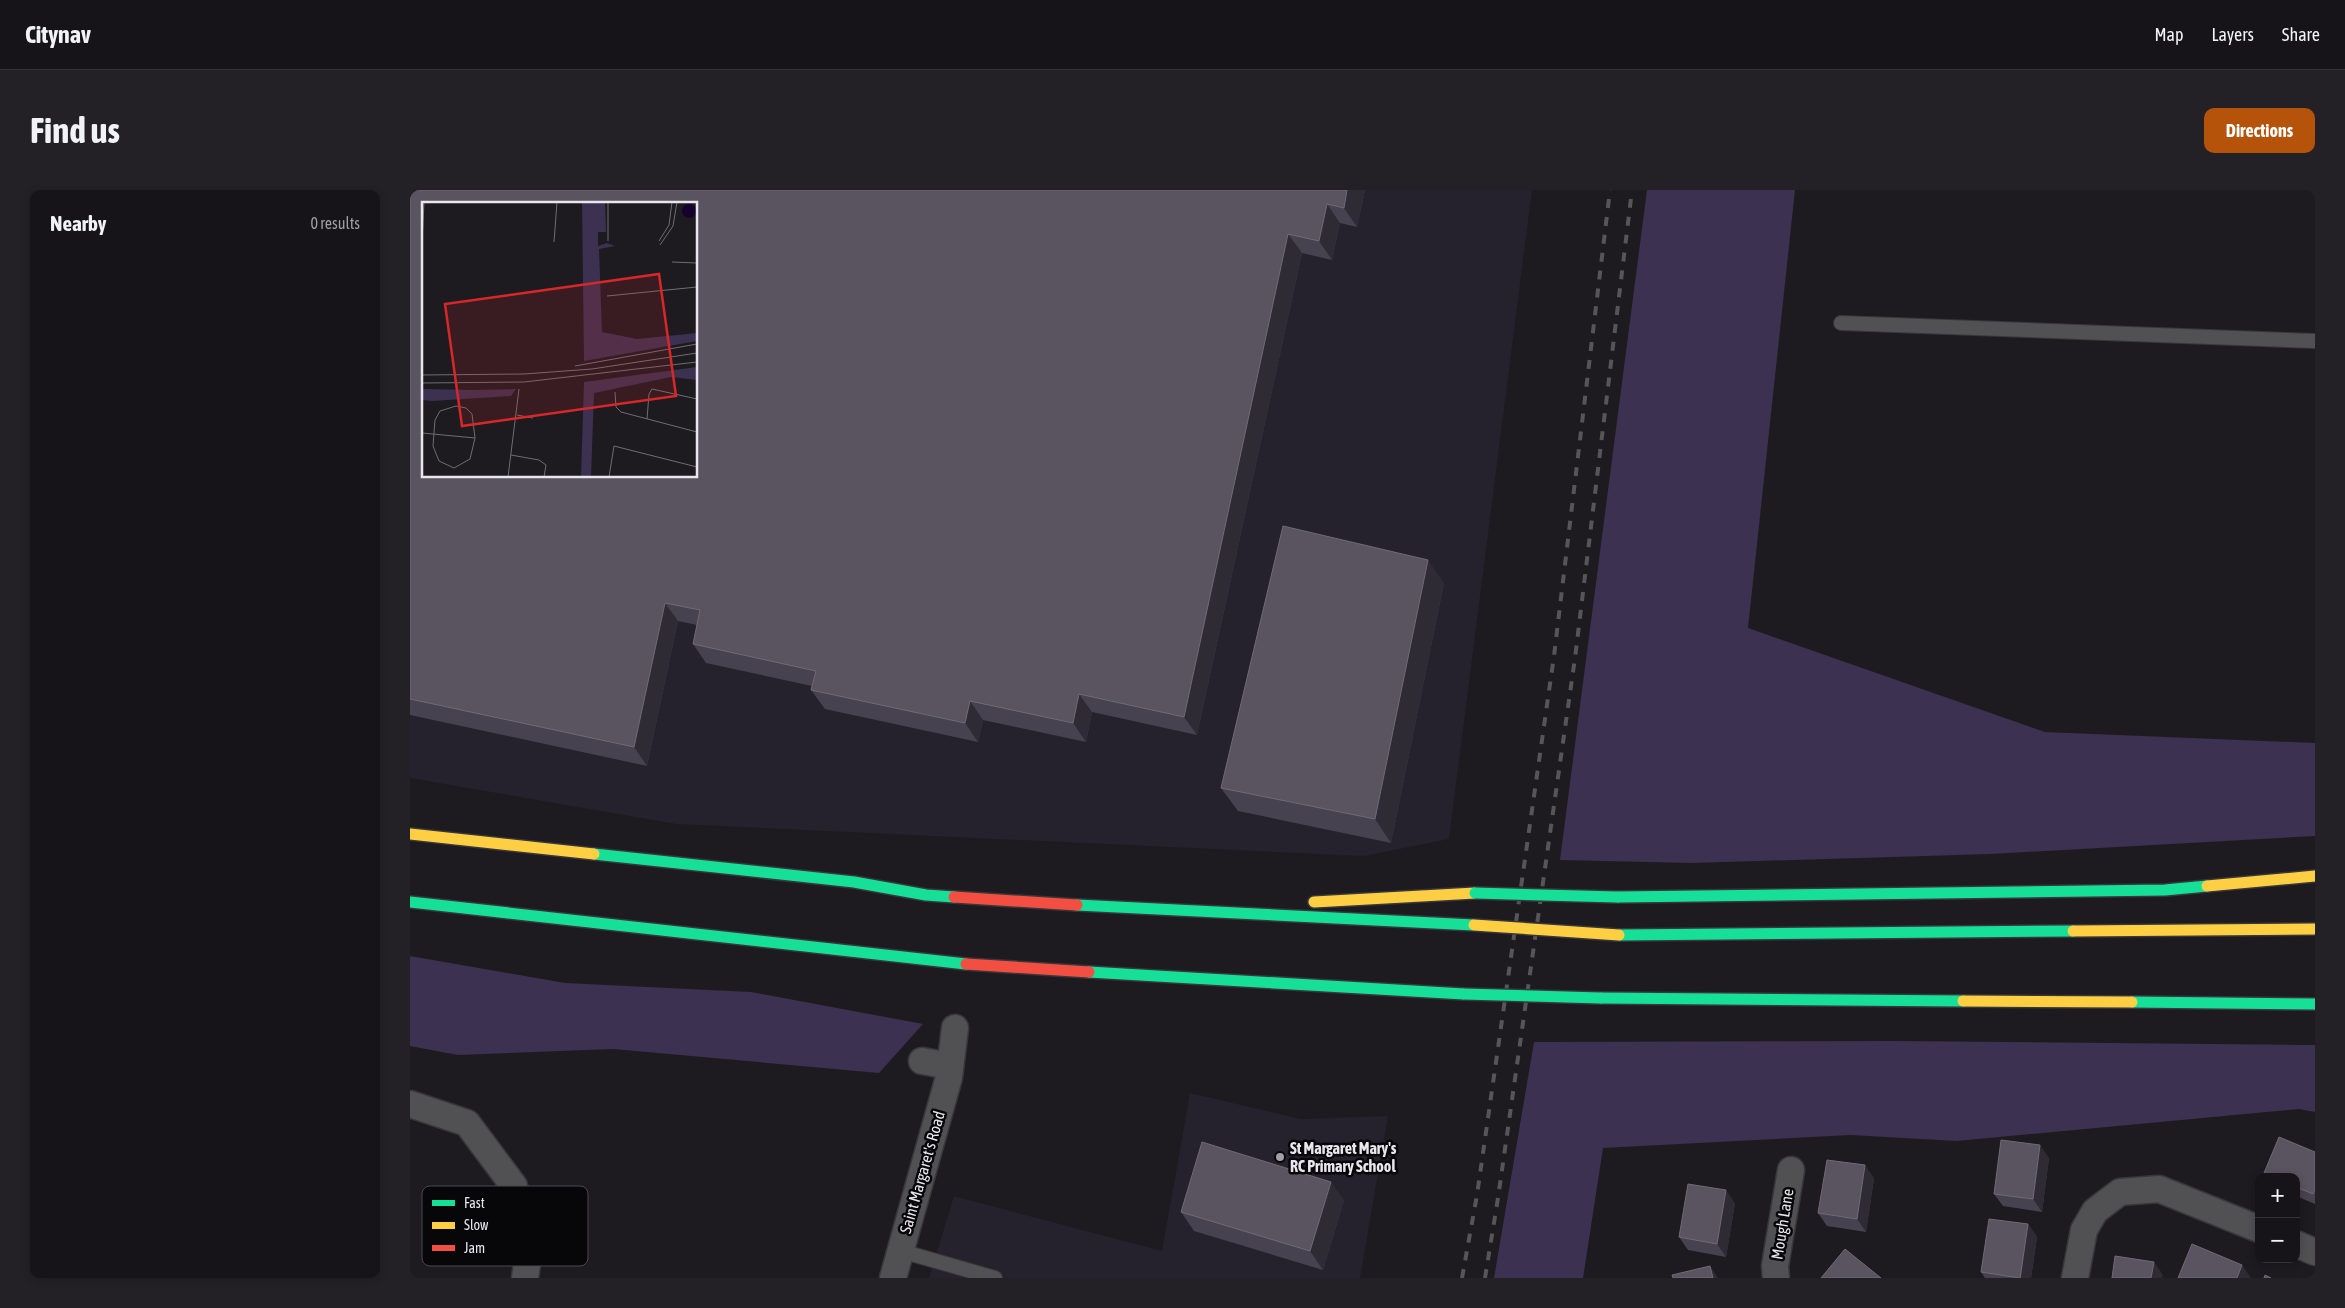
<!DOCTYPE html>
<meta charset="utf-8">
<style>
body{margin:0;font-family:"Asap Condensed",sans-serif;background:#232125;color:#f1f3f6}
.controls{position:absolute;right:15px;bottom:15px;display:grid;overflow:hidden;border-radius:10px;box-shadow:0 2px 8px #0003}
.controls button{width:45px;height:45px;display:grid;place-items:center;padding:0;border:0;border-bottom:1px solid #353337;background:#161418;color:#f1f3f6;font:25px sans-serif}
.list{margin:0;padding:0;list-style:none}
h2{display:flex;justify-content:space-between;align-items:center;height:65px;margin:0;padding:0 20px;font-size:21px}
h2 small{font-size:16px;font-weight:400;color:#9e9ea2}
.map{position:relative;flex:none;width:1905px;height:1088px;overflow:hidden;border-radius:10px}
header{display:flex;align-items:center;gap:30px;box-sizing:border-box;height:70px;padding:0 25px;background:#161418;border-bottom:1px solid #353337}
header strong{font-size:24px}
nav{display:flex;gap:28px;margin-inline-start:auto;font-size:18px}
.intro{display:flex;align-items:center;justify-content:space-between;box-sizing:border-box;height:120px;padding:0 30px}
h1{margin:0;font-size:35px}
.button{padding:12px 22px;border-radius:10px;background:#b45309;color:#fff;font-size:18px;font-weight:700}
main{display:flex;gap:30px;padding:0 30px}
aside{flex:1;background:#161418;border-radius:10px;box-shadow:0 2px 8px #0003}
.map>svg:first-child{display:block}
</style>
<header>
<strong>Citynav</strong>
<nav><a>Map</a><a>Layers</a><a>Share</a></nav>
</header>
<div class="intro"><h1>Find us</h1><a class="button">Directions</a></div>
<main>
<aside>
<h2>Nearby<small>0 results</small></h2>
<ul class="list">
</ul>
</aside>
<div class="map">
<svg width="1905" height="1088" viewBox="0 0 1905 1088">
<rect width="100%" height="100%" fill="#1d1b20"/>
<g fill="#25212d" fill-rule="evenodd">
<path d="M 0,0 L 1122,0 L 1039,649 L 954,666 L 266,634 L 0,588 ZM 14,14 L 286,14 L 286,286 L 14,286 Z"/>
<path d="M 780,903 L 891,929 L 978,926 L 950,1088 L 519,1088 L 544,1006 L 752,1061 Z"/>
</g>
<g fill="#3c3150">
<path d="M 1237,0 L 1385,0 L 1338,438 L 1635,542 L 1905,553 L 1905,646 L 1580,664 L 1282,673 L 1150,670 Z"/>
<path d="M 0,766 L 155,793 L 341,802 L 513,834 L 469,883 L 203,859 L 48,865 L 0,856 Z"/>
<path d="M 1484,851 L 1905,855 L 1905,922 L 1889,919 L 1546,951 L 1441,945 L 1193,958 L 1173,1088 L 1084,1088 L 1124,852 Z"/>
</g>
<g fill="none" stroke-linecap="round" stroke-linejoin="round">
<g stroke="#38373a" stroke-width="16">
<g id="lane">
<path d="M 1431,133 L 1905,151"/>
<path d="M 491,1061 L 585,1088"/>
</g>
</g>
<g stroke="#38373a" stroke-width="29">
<g id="street">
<path d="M 512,871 L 540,876"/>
<path d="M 0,914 L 57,933 L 104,996 L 118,1067 L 115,1088"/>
<path d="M 1886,1054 L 1905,1062"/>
<path d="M 483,1088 L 539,887 L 545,838"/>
<path d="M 1366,1088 L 1365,1076 L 1381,980"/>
<path d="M 1665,1088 L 1674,1040 L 1685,1021 L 1710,1002 L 1749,999 L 1849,1039"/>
</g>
</g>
<g stroke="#38373a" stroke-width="14">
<g id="fast">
<path d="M 184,664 L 444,692 L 516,705 L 544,707"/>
<path d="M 1207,707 L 1755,700 L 1797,696"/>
<path d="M 0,712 L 556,774"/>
<path d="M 667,715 L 1064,735"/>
<path d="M 1209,745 L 1663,741"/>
<path d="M 679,782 L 1054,804"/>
<path d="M 1190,808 L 1553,811"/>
<path d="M 1722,812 L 1905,814"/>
</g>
</g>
<g stroke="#38373a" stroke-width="14">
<g id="slow">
<path d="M 0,644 L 184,664"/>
<path d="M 1797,696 L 1905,686"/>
<path d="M 904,712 L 1065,703"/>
<path d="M 1663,741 L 1905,739"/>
<path d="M 1553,811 L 1722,812"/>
</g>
</g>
<g stroke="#38373a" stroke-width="14">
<g id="jam">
<path d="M 544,707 L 667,715"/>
<path d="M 556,774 L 679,782"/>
</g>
</g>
<use href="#lane" stroke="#515153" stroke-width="14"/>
<use href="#street" stroke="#515153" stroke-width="26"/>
<use href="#fast" stroke="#16e098" stroke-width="11"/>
<use href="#slow" stroke="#ffcf43" stroke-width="11"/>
<use href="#jam" stroke="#f24e42" stroke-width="11"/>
<g stroke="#565558" stroke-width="4" stroke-dasharray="9 9" stroke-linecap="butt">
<path d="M 1052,1088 L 1067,1005 L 1144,466 L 1200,0"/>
<path d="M 1075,1088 L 1088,1008 L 1165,468 L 1222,0"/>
</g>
<g stroke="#38373a" stroke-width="14" stroke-linecap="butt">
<g id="fast-bridge">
<path d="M 1065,703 L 1207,707"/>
<path d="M 1054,804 L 1190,808"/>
</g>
</g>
<g stroke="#38373a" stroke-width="14" stroke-linecap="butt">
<path id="slow-bridge" d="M 1064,735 L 1209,745"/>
</g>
<use href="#fast-bridge" stroke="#16e098" stroke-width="11"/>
<use href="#slow-bridge" stroke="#ffcf43" stroke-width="11"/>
</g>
<g fill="#47424f">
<path d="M 0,0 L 955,0 L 947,37 L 930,33 L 922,70 L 892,63 L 787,545 L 682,522 L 676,552 L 573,530 L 568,552 L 415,519 L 401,500 L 402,496 L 296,473 L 283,454 L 287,435 L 268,431 L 237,576 L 0,525 Z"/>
<path d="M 1034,393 L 981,653 L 828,621 L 811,598 Z"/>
<path d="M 1905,962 L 1905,1014 L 1886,1006 L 1886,987 L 1856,987 L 1854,983 Z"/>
<path d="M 1639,968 L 1632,1022 L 1593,1016 L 1584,1004 Z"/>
<path d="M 1464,988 L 1456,1042 L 1417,1036 L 1408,1023 Z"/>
<path d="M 934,1010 L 913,1080 L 784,1041 L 771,1022 Z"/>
<path d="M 1325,1013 L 1316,1067 L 1278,1060 L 1269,1047 Z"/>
<path d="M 1618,1034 L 1627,1047 L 1621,1088 L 1575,1088 L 1571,1082 Z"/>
</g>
<g fill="#2f2b35">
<path d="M 937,0 L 955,0 L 947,37 L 934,18 Z"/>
<path d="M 917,14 L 930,33 L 922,70 L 909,51 Z"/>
<path d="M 878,44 L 892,63 L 787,545 L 774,527 Z"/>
<path d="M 1018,370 L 1034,393 L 981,653 L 965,629 Z"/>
<path d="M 255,413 L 268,431 L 237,576 L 224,557 Z"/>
<path d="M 669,504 L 682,522 L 676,552 L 663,533 Z"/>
<path d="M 560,511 L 573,530 L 568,552 L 555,533 Z"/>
<path d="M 1630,955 L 1639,968 L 1632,1022 L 1623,1009 Z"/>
<path d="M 1455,975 L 1464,988 L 1456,1042 L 1447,1029 Z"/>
<path d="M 921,992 L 934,1010 L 913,1080 L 900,1061 Z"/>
<path d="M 1316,1000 L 1325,1013 L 1316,1067 L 1307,1054 Z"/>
<path d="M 1618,1034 L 1627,1047 L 1621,1088 L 1611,1088 Z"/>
<path d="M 1744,1072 L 1753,1085 L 1752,1088 L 1741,1088 Z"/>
<path d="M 1832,1075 L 1841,1088 L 1827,1088 Z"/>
<path d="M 1300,1076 L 1308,1088 L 1303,1088 Z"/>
</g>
<g fill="#595460" stroke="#6f6b76" fill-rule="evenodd">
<path d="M 0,0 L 937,0 L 934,18 L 917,14 L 909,51 L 878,44 L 774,527 L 669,504 L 663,533 L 560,511 L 555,533 L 401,500 L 406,481 L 283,454 L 290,420 L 255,413 L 224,557 L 0,509 ZM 14,14 L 286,14 L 286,286 L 14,286 Z"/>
<path d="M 873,336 L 1018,370 L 965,629 L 811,598 Z"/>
<path d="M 1869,947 L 1905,962 L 1905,1000 L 1903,1004 L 1886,997 L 1886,987 L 1863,987 L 1854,983 Z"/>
<path d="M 1591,950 L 1630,955 L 1623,1009 L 1584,1004 Z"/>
<path d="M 792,952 L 921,992 L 900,1061 L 771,1022 Z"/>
<path d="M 1417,970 L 1455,975 L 1447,1029 L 1408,1023 Z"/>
<path d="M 1278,994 L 1316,1000 L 1307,1054 L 1269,1047 Z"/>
<path d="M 1579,1029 L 1618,1034 L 1610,1088 L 1571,1082 Z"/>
<path d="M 1782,1054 L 1832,1075 L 1827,1088 L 1768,1088 Z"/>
<path d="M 1435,1059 L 1471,1088 L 1411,1088 Z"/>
<path d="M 1705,1066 L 1744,1072 L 1741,1088 L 1702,1088 Z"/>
<path d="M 1300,1076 L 1303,1088 L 1263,1088 L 1262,1085 Z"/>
<path d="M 1855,1085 L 1861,1088 L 1854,1088 Z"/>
</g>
<circle fill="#a2a0a5" stroke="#070608" stroke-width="2" cx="870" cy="967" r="5"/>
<g text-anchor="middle" stroke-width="5" stroke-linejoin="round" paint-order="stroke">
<g font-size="16" font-weight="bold" fill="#e9e7ec" stroke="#070608" text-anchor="start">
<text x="880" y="964">St Margaret Mary's<tspan x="880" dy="18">RC Primary School</tspan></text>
</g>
<g font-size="16" fill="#e9e7ec" stroke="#070608">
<text transform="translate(512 982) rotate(-74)" y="6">Saint Margaret's Road</text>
<text transform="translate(1372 1034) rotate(-81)" y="6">Mough Lane</text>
</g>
</g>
<g transform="translate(12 12)">
<rect width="275" height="275" fill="#1d1b20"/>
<path d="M 160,0 L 183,0 L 184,30 L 176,30 L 176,44 L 185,41 L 193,44 L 177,47 L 180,130 L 215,137 L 275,131 L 275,139 L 162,159 ZM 275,165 L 275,178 L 249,175 L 172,191 L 169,275 L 159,275 L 162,180 ZM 0,187 L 53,188 L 94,187 L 89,194 L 10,199 L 0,198 Z" fill="#3c3150"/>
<path d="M260 9a7 7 0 1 1 14 0a7 7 0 1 1-14 0Z" fill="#15022d"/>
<path fill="none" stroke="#6f6d72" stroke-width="1" d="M 186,0 L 186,39M 237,39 L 247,23 L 250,0M 132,40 L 135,0M 0,41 L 2,0M 238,43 L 251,24 L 255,0M 250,60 L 275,61M 185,94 L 275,85M 153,164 L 275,142M 0,173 L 102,172 L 170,167 L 275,151M 0,181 L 102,180 L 275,160M 193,190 L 194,205 L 199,210 L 275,230M 34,204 L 44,206 L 50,212 L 53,236 L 48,257 L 32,266 L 17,259 L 11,244 L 13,218 L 18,209 ZM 95,213 L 111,216M 225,217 L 227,192 L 230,187 L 275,197M 0,231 L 53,236M 89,253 L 117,258 L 124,263 L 122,275M 86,275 L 97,187M 187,275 L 192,244 L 275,265"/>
<path fill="#d62828" fill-opacity="0.15" stroke="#d62828" stroke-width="2.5" d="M 237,72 L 254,194 L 40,224 L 23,102 Z"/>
<rect width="275" height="275" fill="none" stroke="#e9e7ec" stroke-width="2.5"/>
</g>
<rect x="12" y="996" width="166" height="80" rx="8" fill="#070608" stroke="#4b4a4c" stroke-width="1"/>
<rect x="22" y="1010" width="23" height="6" fill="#16e098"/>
<rect x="22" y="1032" width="23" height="7" fill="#ffcf43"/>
<rect x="22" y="1055" width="23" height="6" fill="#f24e42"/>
<g font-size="14" fill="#e9e7ec">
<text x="54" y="1018">Fast</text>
<text x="54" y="1040">Slow</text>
<text x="54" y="1063">Jam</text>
</g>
</svg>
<div class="controls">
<button>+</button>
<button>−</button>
</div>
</div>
</main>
